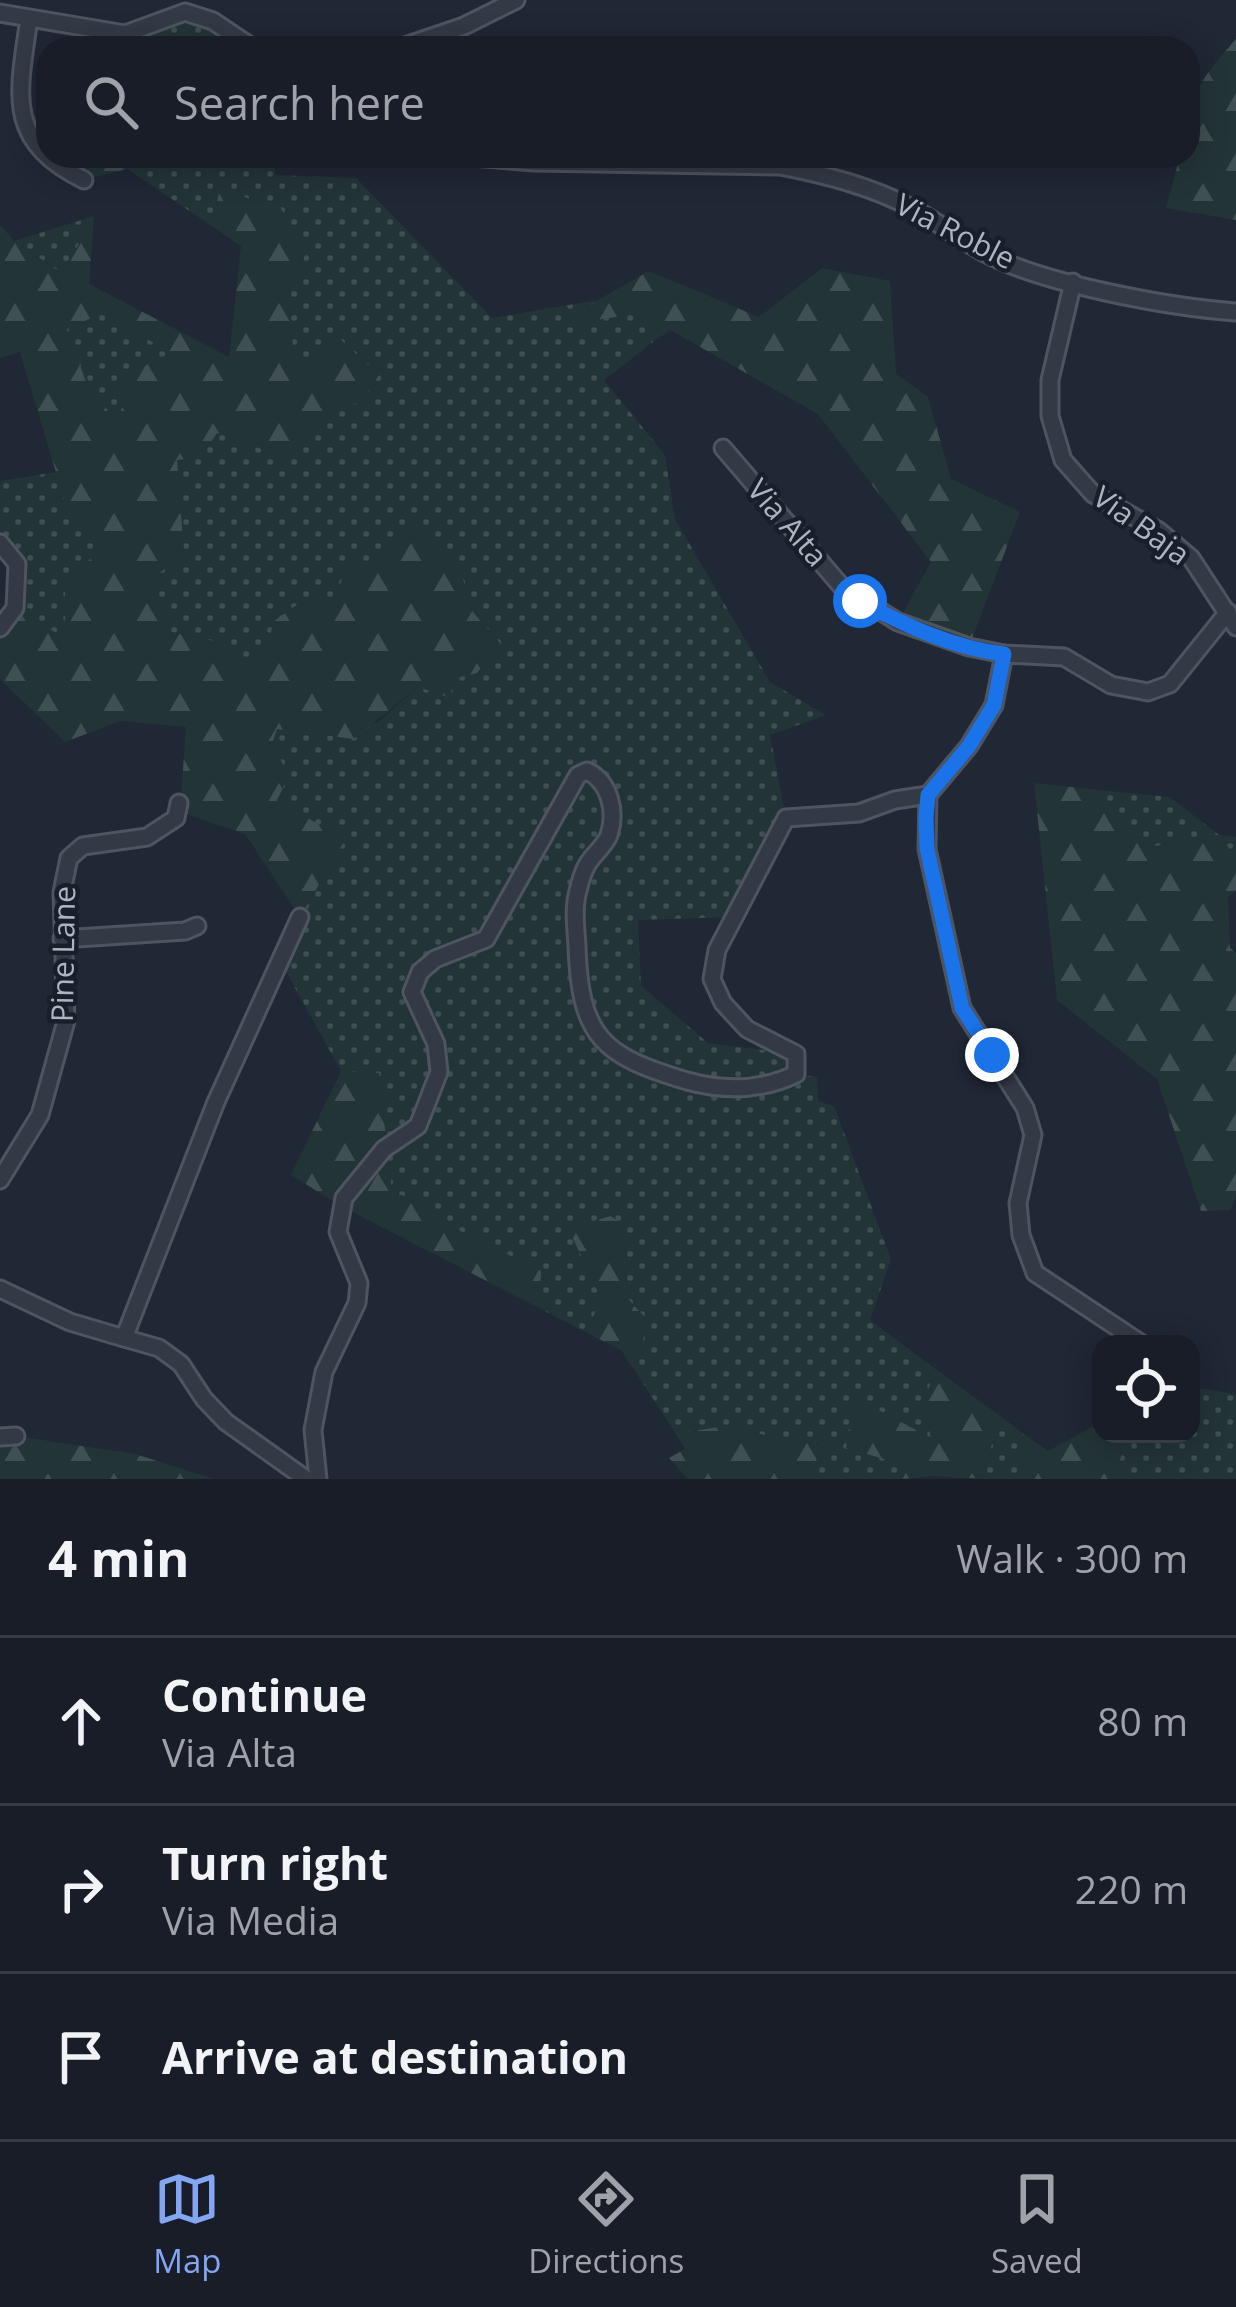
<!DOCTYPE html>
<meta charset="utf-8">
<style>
body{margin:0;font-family:"Open Sans",sans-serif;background:#252a34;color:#f1f3f6}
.controls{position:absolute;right:36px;bottom:36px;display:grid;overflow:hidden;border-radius:24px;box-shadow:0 6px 30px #0003}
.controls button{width:108px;height:108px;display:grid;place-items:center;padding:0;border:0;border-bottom:3px solid #363b45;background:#181d28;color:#f1f3f6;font:60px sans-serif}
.stop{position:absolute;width:36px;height:36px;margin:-27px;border:9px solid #1a73e8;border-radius:50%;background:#fff}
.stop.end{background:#1a73e8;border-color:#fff;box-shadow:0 3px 12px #0008}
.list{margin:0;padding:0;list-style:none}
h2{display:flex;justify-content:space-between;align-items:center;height:156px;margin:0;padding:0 48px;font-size:51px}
h2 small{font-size:39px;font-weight:400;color:#9fa2a8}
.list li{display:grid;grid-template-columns:78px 1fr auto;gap:36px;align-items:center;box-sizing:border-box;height:168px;padding:0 48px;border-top:3px solid #363b45}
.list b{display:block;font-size:45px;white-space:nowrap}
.list p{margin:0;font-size:39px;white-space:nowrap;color:#9fa2a8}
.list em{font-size:39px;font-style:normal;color:#9fa2a8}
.icon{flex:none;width:66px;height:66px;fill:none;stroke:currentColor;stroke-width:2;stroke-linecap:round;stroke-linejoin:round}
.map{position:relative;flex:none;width:1236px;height:1479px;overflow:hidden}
.search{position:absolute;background:#181d28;box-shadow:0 6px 30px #0003;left:36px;right:36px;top:36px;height:132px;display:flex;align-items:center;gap:30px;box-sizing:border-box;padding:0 42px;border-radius:36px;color:#9fa2a8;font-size:45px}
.sheet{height:660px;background:#181d28}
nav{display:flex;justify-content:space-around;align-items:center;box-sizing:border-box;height:168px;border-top:3px solid #363b45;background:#181d28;font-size:33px;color:#9fa2a8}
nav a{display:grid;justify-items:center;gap:6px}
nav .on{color:#83a6f2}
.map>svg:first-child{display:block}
</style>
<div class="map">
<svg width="1236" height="1479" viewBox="0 0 1236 1479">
<defs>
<pattern id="grass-dots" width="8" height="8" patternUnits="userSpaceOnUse" patternTransform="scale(3)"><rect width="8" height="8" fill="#233437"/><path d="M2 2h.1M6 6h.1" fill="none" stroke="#404f52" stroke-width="1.8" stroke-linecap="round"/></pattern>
<pattern id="forest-firs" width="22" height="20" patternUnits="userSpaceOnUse" patternTransform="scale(3)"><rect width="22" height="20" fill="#233437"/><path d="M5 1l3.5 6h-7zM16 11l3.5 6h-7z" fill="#404f52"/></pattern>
</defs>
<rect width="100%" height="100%" fill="#202735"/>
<g fill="url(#grass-dots)">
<path d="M 185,12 L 253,48 L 123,48 L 125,34 Z"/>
<path d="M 133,156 L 274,156 L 275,175 L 356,178 L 492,318 L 598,300 L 572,323 L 636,314 L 653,342 L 604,380 L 665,455 L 675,519 L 770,682 L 826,715 L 770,735 L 786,818 L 735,917 L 638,920 L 641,986 L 708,1043 L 796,1054 L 796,1074 L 817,1077 L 818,1101 L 834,1106 L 891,1259 L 870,1320 L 934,1368 L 924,1410 L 932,1439 L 855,1398 L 899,1463 L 902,1479 L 803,1479 L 827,1444 L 785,1441 L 730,1425 L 676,1434 L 633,1368 L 649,1322 L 627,1298 L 626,1228 L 568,1228 L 601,1298 L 587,1333 L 539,1308 L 540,1271 L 452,1227 L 427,1202 L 392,1193 L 379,1074 L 341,1071 L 280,961 L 300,917 L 276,801 L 288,775 L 272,744 L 277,729 L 377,723 L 418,687 L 460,677 L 500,643 L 473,612 L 457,561 L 379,566 L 336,602 L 298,604 L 266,657 L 234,660 L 213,641 L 171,632 L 151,578 L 184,555 L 176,459 L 217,433 L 309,422 L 362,401 L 321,359 L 294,357 L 287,297 L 307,250 L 261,206 L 221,184 L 212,226 L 127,169 Z"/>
<path d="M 94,216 L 63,274 L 14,241 Z"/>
<path d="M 104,312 L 171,353 L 111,383 L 124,403 L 117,420 L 89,390 L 66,328 Z"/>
<path d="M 57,472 L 66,506 L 106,544 L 65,639 L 15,608 L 17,564 L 0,543 L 0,481 Z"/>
<path d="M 1099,790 L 1170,797 L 1219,835 L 1236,837 L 1236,858 L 1219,835 L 1145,848 Z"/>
<path d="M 1191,1387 L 1236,1394 L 1236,1479 L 1113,1479 L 1122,1453 L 1113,1434 L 1191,1434 Z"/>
<path d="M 999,1415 L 1024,1434 L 1018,1461 L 1029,1479 L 983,1479 Z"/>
</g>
<g fill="url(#forest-firs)" fill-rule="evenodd">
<path d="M 1236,39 L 1236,220 L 1166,208 L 1180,156 L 1188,156 C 1188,96 1197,83 1236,39 Z"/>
<path d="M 23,113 L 48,118 L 48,156 L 133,156 L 127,169 L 84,180 L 52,164 Z"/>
<path d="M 221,183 L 261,206 L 280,207 L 307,250 L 287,297 L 294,356 L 321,359 L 338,337 L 379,375 L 362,401 L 310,422 L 307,444 L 287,458 L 217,433 L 200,457 L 177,460 L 184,555 L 152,578 L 171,632 L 213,641 L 234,660 L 266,657 L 273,622 L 298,604 L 335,602 L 347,562 L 378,566 L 383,543 L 414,527 L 457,561 L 473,612 L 500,643 L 477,673 L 460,677 L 448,697 L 418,687 L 354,739 L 277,729 L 272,744 L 289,776 L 276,802 L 346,838 L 300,917 L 245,834 L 180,812 L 186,727 L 120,721 L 65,742 L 0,679 L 0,628 L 15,609 L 65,638 L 65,584 L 105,544 L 66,506 L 20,352 L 0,358 L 0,225 L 14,241 L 62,274 L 94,216 L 89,284 L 229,357 L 241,246 L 212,226 ZM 104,312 L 170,353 L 111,383 L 124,403 L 117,420 L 89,390 L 67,329 Z"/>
<path d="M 822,268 L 890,281 L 896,374 L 928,397 L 951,479 L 1020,512 L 969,647 L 898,622 L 931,562 L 818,414 L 670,330 L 653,342 L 636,314 L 569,324 L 598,300 L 649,271 L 759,317 Z"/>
<path d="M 1034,783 L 1099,790 L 1145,848 L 1219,835 L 1236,858 L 1236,890 L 1228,897 L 1230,948 L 1236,953 L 1236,1196 L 1230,1210 L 1201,1211 L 1157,1079 L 1057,1000 Z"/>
<path d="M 341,1071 L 379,1073 L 392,1193 L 427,1202 L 452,1227 L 541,1271 L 539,1308 L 341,1206 L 291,1175 Z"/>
<path d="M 611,1216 L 626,1228 L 627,1298 L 649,1322 L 633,1368 L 621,1350 L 587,1333 L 601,1298 L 568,1228 Z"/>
<path d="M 934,1368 L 999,1415 L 983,1479 L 934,1476 L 902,1479 L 898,1463 L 846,1448 L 854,1397 L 931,1438 L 924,1410 Z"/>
<path d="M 1101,1422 L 1101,1434 L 1113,1434 L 1122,1453 L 1113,1479 L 1029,1479 L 1018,1461 L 1024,1434 L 1048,1451 Z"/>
<path d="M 730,1425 L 785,1441 L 828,1444 L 803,1479 L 688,1479 L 669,1458 L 685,1449 L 676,1434 Z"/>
<path d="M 16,1436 L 135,1454 L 214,1479 L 0,1479 L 0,1437 Z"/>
</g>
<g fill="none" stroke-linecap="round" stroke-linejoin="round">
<g stroke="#4e5460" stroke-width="21">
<g id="minor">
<path d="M 0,13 L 125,34 L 185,12 L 213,21 L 253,48"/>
<path d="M 29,19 C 18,95 5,141 84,180"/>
<path d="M 399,48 L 464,26 L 516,0"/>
<path d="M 459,156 L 534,162 L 780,166 C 826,175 870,186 912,208 C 937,221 959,239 983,252 C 1041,284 1169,307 1236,312"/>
<path d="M 1073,282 L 1050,380 L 1050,416 L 1063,460 L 1093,494 L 1159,531 L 1191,558 L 1236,627"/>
<path d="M 723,448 L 842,587 L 898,622 L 969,647 L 1004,654 L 1064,657 L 1111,685 L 1148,692 L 1170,684 L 1228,612"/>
<path d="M 0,543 L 17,564 L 15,608 L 0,628"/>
<path d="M 1004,654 L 994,705 L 969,746 L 928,795 L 927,849 L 962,1008 L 1025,1108 L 1033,1135 L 1018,1203 L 1021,1235 L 1035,1273 L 1142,1344"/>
<path d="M 62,939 L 185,931 L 197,926"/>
<path d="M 0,1180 L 40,1115 L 66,1021 L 62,892 L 69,858 L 83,846 L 147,837 L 176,818 L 179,803"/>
<path d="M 0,1289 L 70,1322 L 124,1338 L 216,1102 L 300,917"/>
<path d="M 124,1338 L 159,1348 L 181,1364 L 204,1399 L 226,1422 L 306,1479"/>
<path d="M 0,1437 L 16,1436"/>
<path d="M 318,1479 L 313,1430 L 324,1372 L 357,1303 L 359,1283 L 338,1232 L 344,1198 L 384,1149 L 418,1126 L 439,1072 L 436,1044 L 412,992 L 420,972 L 435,959 L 486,939 L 578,775 L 587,771 C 609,781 617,811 609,835 C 605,846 593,854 587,865 C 583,872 580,882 578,891 C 573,908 576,928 577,946 C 580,1038 603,1056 687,1081 C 724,1091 761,1091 796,1074 L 796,1054 L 747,1029 L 723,1003 L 712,979 L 717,950 L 786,818 L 859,813 L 895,800 L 928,795"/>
</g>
</g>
<use href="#minor" stroke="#333a45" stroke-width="15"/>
</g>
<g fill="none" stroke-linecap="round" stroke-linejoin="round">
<path stroke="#1a73e8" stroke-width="15" d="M 860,601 C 904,625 953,648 1004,654 L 994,705 L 969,746 L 928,795 L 926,817 L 927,849 L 962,1008 L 992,1055"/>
</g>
<g text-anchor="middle" stroke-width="9" stroke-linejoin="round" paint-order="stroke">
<g font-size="30" fill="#adb4c2" stroke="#191f2a">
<text transform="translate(955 232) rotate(27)" y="10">Via Roble</text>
<text transform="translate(787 523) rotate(49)" y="10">Via Alta</text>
<text transform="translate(1141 526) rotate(36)" y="10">Via Baja</text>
<text transform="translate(64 954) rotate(-89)" y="10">Pine Lane</text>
</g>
</g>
</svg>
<div class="controls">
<button><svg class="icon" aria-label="locate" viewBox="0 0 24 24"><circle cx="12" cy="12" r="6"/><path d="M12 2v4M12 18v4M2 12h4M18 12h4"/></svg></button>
</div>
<div class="stop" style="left:860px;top:601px"></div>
<div class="stop end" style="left:992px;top:1055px"></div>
<div class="search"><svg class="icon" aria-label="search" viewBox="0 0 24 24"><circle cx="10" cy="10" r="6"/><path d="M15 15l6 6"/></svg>Search here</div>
</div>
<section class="sheet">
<h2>4 min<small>Walk · 300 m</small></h2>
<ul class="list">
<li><svg class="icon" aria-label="ahead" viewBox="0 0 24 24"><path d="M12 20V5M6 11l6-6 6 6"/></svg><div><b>Continue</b><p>Via Alta</p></div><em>80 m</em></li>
<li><svg class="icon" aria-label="right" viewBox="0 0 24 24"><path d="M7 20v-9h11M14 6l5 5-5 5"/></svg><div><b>Turn right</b><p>Via Media</p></div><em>220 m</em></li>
<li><svg class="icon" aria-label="arrive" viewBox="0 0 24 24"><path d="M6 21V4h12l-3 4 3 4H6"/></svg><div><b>Arrive at destination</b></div></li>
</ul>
</section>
<nav>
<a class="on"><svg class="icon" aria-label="map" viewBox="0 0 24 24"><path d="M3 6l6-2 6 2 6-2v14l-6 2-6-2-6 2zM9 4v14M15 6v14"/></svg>Map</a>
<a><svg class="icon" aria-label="directions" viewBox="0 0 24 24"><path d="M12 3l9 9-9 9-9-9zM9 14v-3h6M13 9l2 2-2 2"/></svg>Directions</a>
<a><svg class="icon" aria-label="saved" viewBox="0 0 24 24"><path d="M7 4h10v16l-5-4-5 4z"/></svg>Saved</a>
</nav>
